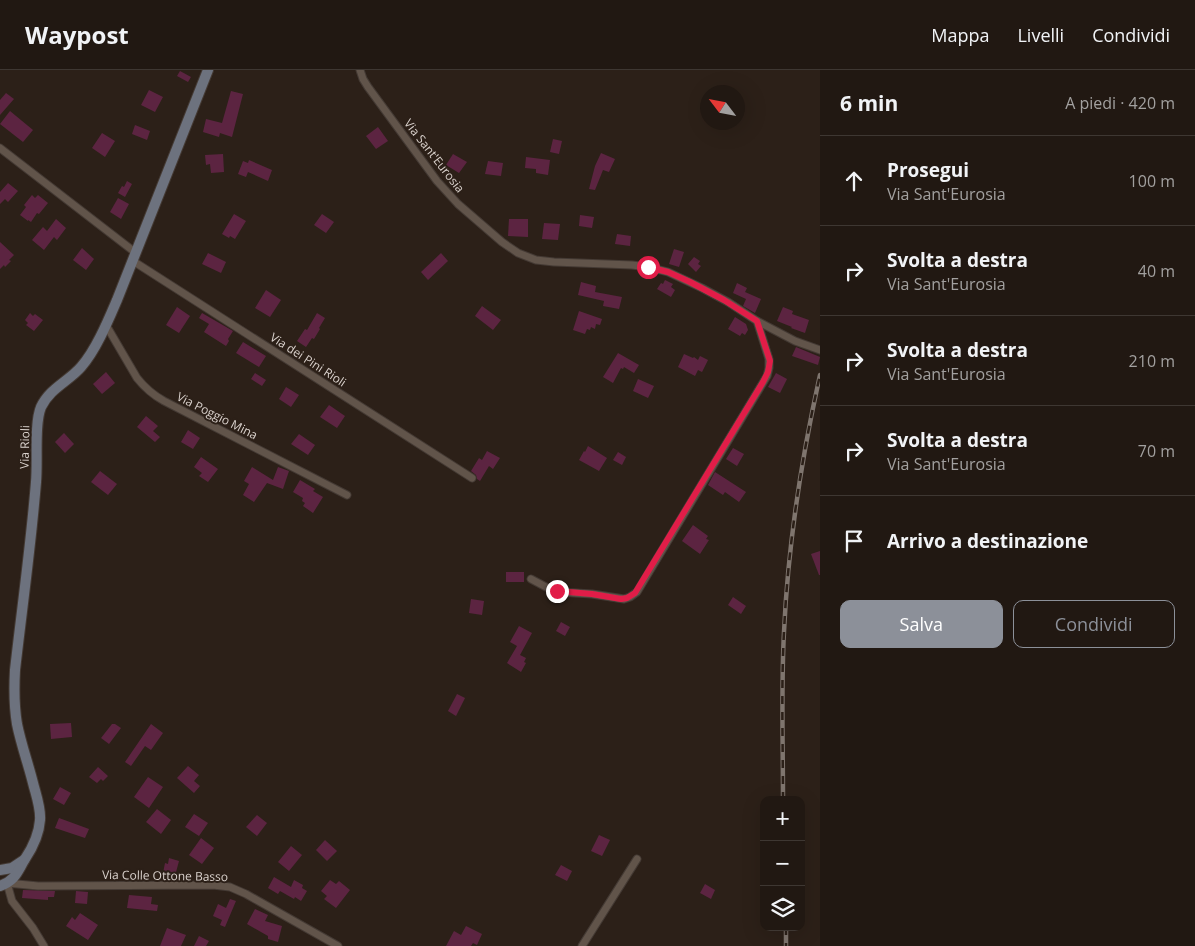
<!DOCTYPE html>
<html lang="it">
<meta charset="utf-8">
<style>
body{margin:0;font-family:"Open Sans",sans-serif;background:#29211b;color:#f1f3f6}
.controls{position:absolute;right:15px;bottom:15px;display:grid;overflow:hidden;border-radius:10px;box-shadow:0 5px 20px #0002}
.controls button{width:45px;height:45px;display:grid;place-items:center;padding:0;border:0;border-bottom:1px solid #3e3732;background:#211812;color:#f1f3f6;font:25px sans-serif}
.compass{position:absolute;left:700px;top:15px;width:45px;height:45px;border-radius:50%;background:#211812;box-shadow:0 5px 20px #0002;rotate:302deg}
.stop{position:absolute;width:15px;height:15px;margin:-11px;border:4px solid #e11d48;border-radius:50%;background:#fff}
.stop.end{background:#e11d48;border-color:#fff;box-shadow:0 1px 5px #0008}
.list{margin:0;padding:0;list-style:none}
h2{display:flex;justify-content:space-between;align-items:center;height:65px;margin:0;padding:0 20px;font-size:21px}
h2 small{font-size:16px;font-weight:400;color:#a2a09f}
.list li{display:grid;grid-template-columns:32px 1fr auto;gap:15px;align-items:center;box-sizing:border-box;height:90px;padding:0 20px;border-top:1px solid #3e3732}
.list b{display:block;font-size:19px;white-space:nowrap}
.list p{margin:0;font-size:16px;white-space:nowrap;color:#a2a09f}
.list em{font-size:16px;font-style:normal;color:#a2a09f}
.actions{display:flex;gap:10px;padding:15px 20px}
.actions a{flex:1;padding:11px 0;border:1px solid #8c9099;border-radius:10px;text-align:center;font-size:18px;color:#8c9099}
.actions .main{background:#8c9099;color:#fff}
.icon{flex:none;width:28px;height:28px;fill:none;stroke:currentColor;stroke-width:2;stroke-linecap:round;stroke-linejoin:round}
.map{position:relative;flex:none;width:820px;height:876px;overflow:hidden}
header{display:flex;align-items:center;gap:30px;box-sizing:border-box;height:70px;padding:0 25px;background:#211812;border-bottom:1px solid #3e3732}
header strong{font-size:24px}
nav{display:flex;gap:28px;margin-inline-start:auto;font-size:18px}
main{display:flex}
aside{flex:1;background:#211812}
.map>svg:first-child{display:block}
</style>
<header>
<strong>Waypost</strong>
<nav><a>Mappa</a><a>Livelli</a><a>Condividi</a></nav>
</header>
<main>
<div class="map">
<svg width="820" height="876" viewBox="0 0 820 876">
<rect width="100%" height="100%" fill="#2c2018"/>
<g fill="#5c2441">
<path d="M 180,1 L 191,7 L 188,12 L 177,6 Z"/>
<path d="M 149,20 L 163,27 L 155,42 L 141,35 Z"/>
<path d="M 231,21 L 243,24 L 232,67 L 220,63 L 219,67 L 203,62 L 206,49 L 222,53 Z"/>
<path d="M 6,23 L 14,29 L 0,45 L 0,30 Z"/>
<path d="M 10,41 L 33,60 L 23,72 L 0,54 Z"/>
<path d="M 135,55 L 150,61 L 147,70 L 132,64 Z"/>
<path d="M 378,57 L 388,71 L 376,79 L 366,66 Z"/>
<path d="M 102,63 L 115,71 L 105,87 L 92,78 Z"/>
<path d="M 553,69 L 562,71 L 559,84 L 550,82 Z"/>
<path d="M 601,83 L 615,89 L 609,102 L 603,100 L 595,120 L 589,119 L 595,96 Z"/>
<path d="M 223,84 L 224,102 L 211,103 L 210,94 L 206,95 L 205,85 Z"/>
<path d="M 453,84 L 467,92 L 459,103 L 446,95 Z"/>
<path d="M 526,87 L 550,90 L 548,105 L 536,103 L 536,99 L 525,98 Z"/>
<path d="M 249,90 L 272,100 L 268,111 L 248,102 L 246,107 L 238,104 L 243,91 L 248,93 Z"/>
<path d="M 488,91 L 503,93 L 501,106 L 485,104 Z"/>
<path d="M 127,111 L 132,114 L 125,127 L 118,123 L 122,116 L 124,117 Z"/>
<path d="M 8,113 L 18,121 L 8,132 L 5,129 L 0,134 L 0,122 Z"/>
<path d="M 32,125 L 35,128 L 38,125 L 48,133 L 39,144 L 37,143 L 31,152 L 28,150 L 28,151 L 20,145 L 26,137 L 24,135 Z"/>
<path d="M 118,128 L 129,134 L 121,149 L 110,142 Z"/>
<path d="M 234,144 L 246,151 L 235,169 L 230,166 L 229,168 L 222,164 Z"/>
<path d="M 322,144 L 334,152 L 326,163 L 314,155 Z"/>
<path d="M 580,145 L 594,147 L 592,158 L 579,156 Z"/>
<path d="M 56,149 L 66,158 L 57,170 L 54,167 L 44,180 L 32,170 L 43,157 L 47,161 Z"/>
<path d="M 509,149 L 528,149 L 528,167 L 508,166 Z"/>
<path d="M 544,153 L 560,154 L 558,170 L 542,169 Z"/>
<path d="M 617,164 L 631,166 L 630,176 L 615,174 Z"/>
<path d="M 0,172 L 14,185 L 9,190 L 11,191 L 5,197 L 4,195 L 0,199 Z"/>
<path d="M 82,178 L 94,189 L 86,200 L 73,190 Z"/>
<path d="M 674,179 L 684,182 L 679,197 L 669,194 Z"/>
<path d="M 208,183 L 226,192 L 221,203 L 202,194 Z"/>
<path d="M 441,183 L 448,191 L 428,210 L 421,202 Z"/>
<path d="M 694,187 L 700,191 L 698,194 L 701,196 L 696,202 L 688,194 Z"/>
<path d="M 665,210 L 673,214 L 671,217 L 675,220 L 671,227 L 657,219 L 661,213 L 663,214 Z"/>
<path d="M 581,212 L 596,216 L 595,222 L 622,227 L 619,239 L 603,236 L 604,231 L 578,225 Z"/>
<path d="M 737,213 L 747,218 L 745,222 L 761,229 L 755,243 L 743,236 L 746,229 L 733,223 Z"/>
<path d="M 266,220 L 281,230 L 270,247 L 255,238 Z"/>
<path d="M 482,236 L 501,250 L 493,260 L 475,246 Z"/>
<path d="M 177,237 L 190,246 L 179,263 L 166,255 Z"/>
<path d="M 783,237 L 793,241 L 792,244 L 809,250 L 805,263 L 791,258 L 792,257 L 777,251 Z"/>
<path d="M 579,241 L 602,249 L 600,255 L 596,254 L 595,259 L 591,257 L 590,260 L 587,259 L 585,264 L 573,260 Z"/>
<path d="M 30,243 L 33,246 L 35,244 L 43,250 L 34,261 L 26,255 L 28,253 L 25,250 Z"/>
<path d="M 202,243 L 233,261 L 228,269 L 229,271 L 226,276 L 204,262 L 209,254 L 199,248 Z"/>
<path d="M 317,243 L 325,248 L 319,258 L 320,259 L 314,269 L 312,268 L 306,277 L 297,271 L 305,259 L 307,260 Z"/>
<path d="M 735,247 L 746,254 L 748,260 L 745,265 L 742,263 L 740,266 L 728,259 Z"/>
<path d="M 243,272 L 266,286 L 259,297 L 236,283 Z"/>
<path d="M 796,277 L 820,287 L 818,295 L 792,286 Z"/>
<path d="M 618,283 L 639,295 L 634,303 L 624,297 L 623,299 L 621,298 L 613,313 L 603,307 Z"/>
<path d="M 684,284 L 693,288 L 694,287 L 698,290 L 700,286 L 708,290 L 702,302 L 698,300 L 695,306 L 678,297 Z"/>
<path d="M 106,302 L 115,313 L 102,324 L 93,314 Z"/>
<path d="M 255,303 L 266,310 L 262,316 L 251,309 Z"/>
<path d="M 776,303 L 787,309 L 780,323 L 768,317 Z"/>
<path d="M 638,309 L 654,316 L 648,328 L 633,321 Z"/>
<path d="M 286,317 L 299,325 L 291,337 L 279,329 Z"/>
<path d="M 329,335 L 345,346 L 337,358 L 320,347 Z"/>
<path d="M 146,346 L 158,356 L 153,361 L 160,367 L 155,372 L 137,357 Z"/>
<path d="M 188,360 L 200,368 L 193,379 L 181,372 Z"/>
<path d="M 64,363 L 74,374 L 65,383 L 55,372 Z"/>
<path d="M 299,364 L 315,375 L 308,385 L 291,374 Z"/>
<path d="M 588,376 L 607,388 L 599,401 L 579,390 L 584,381 L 585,382 Z"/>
<path d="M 733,378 L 744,384 L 737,396 L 726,389 Z"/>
<path d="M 487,381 L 500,388 L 493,399 L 489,396 L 480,411 L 477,409 L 476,405 L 471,401 L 479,388 L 482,390 Z"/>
<path d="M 618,382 L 626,387 L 622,395 L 613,390 Z"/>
<path d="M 201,387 L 218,399 L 208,412 L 199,406 L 202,403 L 194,397 Z"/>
<path d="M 252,397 L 273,410 L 278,397 L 289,401 L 283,419 L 267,413 L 254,432 L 243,425 L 249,414 L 244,411 Z"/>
<path d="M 100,401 L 117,414 L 108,425 L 91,412 Z"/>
<path d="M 715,402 L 746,422 L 739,432 L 725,422 L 723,425 L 708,415 Z"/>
<path d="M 300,410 L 315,419 L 313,421 L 323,427 L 313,443 L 303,436 L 305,433 L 302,431 L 303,428 L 293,422 Z"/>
<path d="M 693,455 L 708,466 L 706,469 L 709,470 L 700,484 L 682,471 Z"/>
<path d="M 820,481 L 820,505 L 819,505 L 811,484 Z"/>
<rect x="506" y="502" width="18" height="10"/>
<path d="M 733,527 L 746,536 L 741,544 L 728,535 Z"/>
<path d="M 471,529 L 484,531 L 482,545 L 469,543 Z"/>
<path d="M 561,552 L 570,557 L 565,566 L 556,561 Z"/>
<path d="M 519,556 L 532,563 L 520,585 L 526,588 L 524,592 L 526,593 L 521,602 L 507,593 L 517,576 L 510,572 Z"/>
<path d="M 457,624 L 465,628 L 456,646 L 448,641 Z"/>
<path d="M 71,653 L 72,667 L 51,669 L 50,654 Z"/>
<path d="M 112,654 L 115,654 L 121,658 L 109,674 L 101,668 Z"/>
<path d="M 151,654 L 163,663 L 151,680 L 145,676 L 131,696 L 125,692 Z"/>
<path d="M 188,696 L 199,705 L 194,711 L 200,716 L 194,723 L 177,708 Z"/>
<path d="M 98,697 L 108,706 L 103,711 L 101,709 L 97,713 L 89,707 Z"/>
<path d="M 148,707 L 163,717 L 149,738 L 134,727 Z"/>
<path d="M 60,717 L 71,723 L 64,735 L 53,729 Z"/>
<path d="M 157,739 L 171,750 L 161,764 L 146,752 Z"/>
<path d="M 194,744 L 208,753 L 199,766 L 185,757 Z"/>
<path d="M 257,745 L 267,753 L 257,766 L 246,757 Z"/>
<path d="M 59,748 L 89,759 L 85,768 L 55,758 Z"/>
<path d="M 599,765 L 610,770 L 602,786 L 591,781 Z"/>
<path d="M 201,768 L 214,778 L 202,794 L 189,785 Z"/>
<path d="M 325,770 L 337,781 L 327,791 L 316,780 Z"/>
<path d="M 291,776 L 302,785 L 289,801 L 278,792 Z"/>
<path d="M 169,788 L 179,791 L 175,806 L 163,803 L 165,793 L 168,794 Z"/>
<path d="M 561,795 L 572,801 L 567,811 L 555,805 Z"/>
<path d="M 274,807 L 291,817 L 294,810 L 303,815 L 302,818 L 307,821 L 301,831 L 295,827 L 294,829 L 280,821 L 278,824 L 268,818 Z"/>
<path d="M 330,810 L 336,814 L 339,811 L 350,820 L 336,838 L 324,829 L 327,826 L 321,821 Z"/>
<path d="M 705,814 L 715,820 L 711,829 L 700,823 Z"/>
<path d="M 23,820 L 55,821 L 54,827 L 48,827 L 48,830 L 22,828 Z"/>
<path d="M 76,821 L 88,822 L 87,834 L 75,833 Z"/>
<path d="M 129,825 L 152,827 L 151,834 L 158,835 L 157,841 L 127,838 Z"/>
<path d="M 230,829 L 236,831 L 225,857 L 220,855 L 222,850 L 213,846 L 218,834 L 226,838 Z"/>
<path d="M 255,839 L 268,845 L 265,851 L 282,856 L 278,872 L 268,869 L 268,866 L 247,854 Z"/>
<path d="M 80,843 L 98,855 L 88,870 L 66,856 L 72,847 L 75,850 Z"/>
<path d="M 466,856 L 482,864 L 477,875 L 473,873 L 471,876 L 446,876 L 454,861 L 461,865 Z"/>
<path d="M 167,858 L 186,865 L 181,876 L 160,876 Z"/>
<path d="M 199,866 L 209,871 L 206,876 L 194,876 Z"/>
</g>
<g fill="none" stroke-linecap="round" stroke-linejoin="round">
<g stroke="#443a34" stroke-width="9">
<g id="minor">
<path d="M 360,0 L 363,9 L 368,17 L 437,111 L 458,134 L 502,172 L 518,183 L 536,190 L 554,192 L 632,195 L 648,197 L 668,202 L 702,218 L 728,232 L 757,251 L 769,289 L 769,298 L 767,306 L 637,522 L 630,527 L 624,529 L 592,524 L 559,522 L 546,517 L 531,509"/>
<path d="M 0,78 L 136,183"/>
<path d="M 133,191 L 472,408"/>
<path d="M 757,251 L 795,271 L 820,280"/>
<path d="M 106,255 L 137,308 C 145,318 153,325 164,331 L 347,425"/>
<path d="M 44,876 L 33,858 L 12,831 L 7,813 L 38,816 L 213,815 L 230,817 L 246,824 L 338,876"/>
<path d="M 582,876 L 637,789"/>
</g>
</g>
<g stroke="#443a34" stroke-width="12">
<g id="secondary">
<path d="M 0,800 L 12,798 L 24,790"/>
<path d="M 0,816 C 16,810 17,802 25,789 C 33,777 39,765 40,750 C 41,738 36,725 33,713 C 28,693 21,674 17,654 C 14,636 14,618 15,600 C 22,538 31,475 36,412 C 38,391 34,354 41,337 C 50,318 69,311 81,297 C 96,280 108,251 117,230 L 208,0"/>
</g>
</g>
<use href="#minor" stroke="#61544a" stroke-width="7"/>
<use href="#secondary" stroke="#6d727e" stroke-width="10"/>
<g stroke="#7f756e" stroke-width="4.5">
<g id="rail">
<path d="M 783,730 C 783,674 781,618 784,562 C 788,475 801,390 820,305"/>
<path d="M 786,857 L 786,876"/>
</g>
</g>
<use href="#rail" stroke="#2c2018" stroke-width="2.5" stroke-dasharray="8" stroke-linecap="butt"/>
</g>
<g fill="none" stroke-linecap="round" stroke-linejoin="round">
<path stroke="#e11d48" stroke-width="6" d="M 557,521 L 592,524 L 621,529 L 627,528 L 635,523 L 763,312 L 768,302 L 770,291 L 757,251 L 724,230 L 690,212 L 668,202 L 648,197"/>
</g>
<g text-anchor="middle" stroke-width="4" stroke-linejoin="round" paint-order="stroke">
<g font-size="12" fill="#dad2cd" stroke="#2c2018">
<text transform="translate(434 86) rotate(52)" y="4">Via Sant'Eurosia</text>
<text transform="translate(308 290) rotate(33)" y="4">Via dei Pini Rioli</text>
<text transform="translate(217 346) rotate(27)" y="4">Via Poggio Mina</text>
<text transform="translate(25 377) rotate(-89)" y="4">Via Rioli</text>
<text transform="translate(165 806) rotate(1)" y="4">Via Colle Ottone Basso</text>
</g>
</g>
</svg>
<div class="controls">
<button>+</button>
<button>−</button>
<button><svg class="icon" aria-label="layers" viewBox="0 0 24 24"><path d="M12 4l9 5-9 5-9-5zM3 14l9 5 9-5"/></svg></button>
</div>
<svg class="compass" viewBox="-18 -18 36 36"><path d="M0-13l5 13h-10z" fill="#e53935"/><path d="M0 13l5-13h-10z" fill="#a2a09f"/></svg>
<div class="stop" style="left:648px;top:197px"></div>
<div class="stop end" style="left:557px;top:521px"></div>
</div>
<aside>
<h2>6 min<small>A piedi · 420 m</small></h2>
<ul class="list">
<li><svg class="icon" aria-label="ahead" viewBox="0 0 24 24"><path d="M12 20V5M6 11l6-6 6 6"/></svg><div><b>Prosegui</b><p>Via Sant'Eurosia</p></div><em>100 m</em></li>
<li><svg class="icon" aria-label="right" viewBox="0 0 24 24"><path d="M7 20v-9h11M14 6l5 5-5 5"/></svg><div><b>Svolta a destra</b><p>Via Sant'Eurosia</p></div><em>40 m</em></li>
<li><svg class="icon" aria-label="right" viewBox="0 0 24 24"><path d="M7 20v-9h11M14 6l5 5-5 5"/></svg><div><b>Svolta a destra</b><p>Via Sant'Eurosia</p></div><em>210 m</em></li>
<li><svg class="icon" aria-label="right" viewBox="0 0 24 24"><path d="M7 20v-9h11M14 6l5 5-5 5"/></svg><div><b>Svolta a destra</b><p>Via Sant'Eurosia</p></div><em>70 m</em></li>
<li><svg class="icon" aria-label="arrive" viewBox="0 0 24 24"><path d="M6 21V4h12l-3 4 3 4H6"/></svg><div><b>Arrivo a destinazione</b></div></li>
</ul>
<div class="actions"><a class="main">Salva</a><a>Condividi</a></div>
</aside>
</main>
